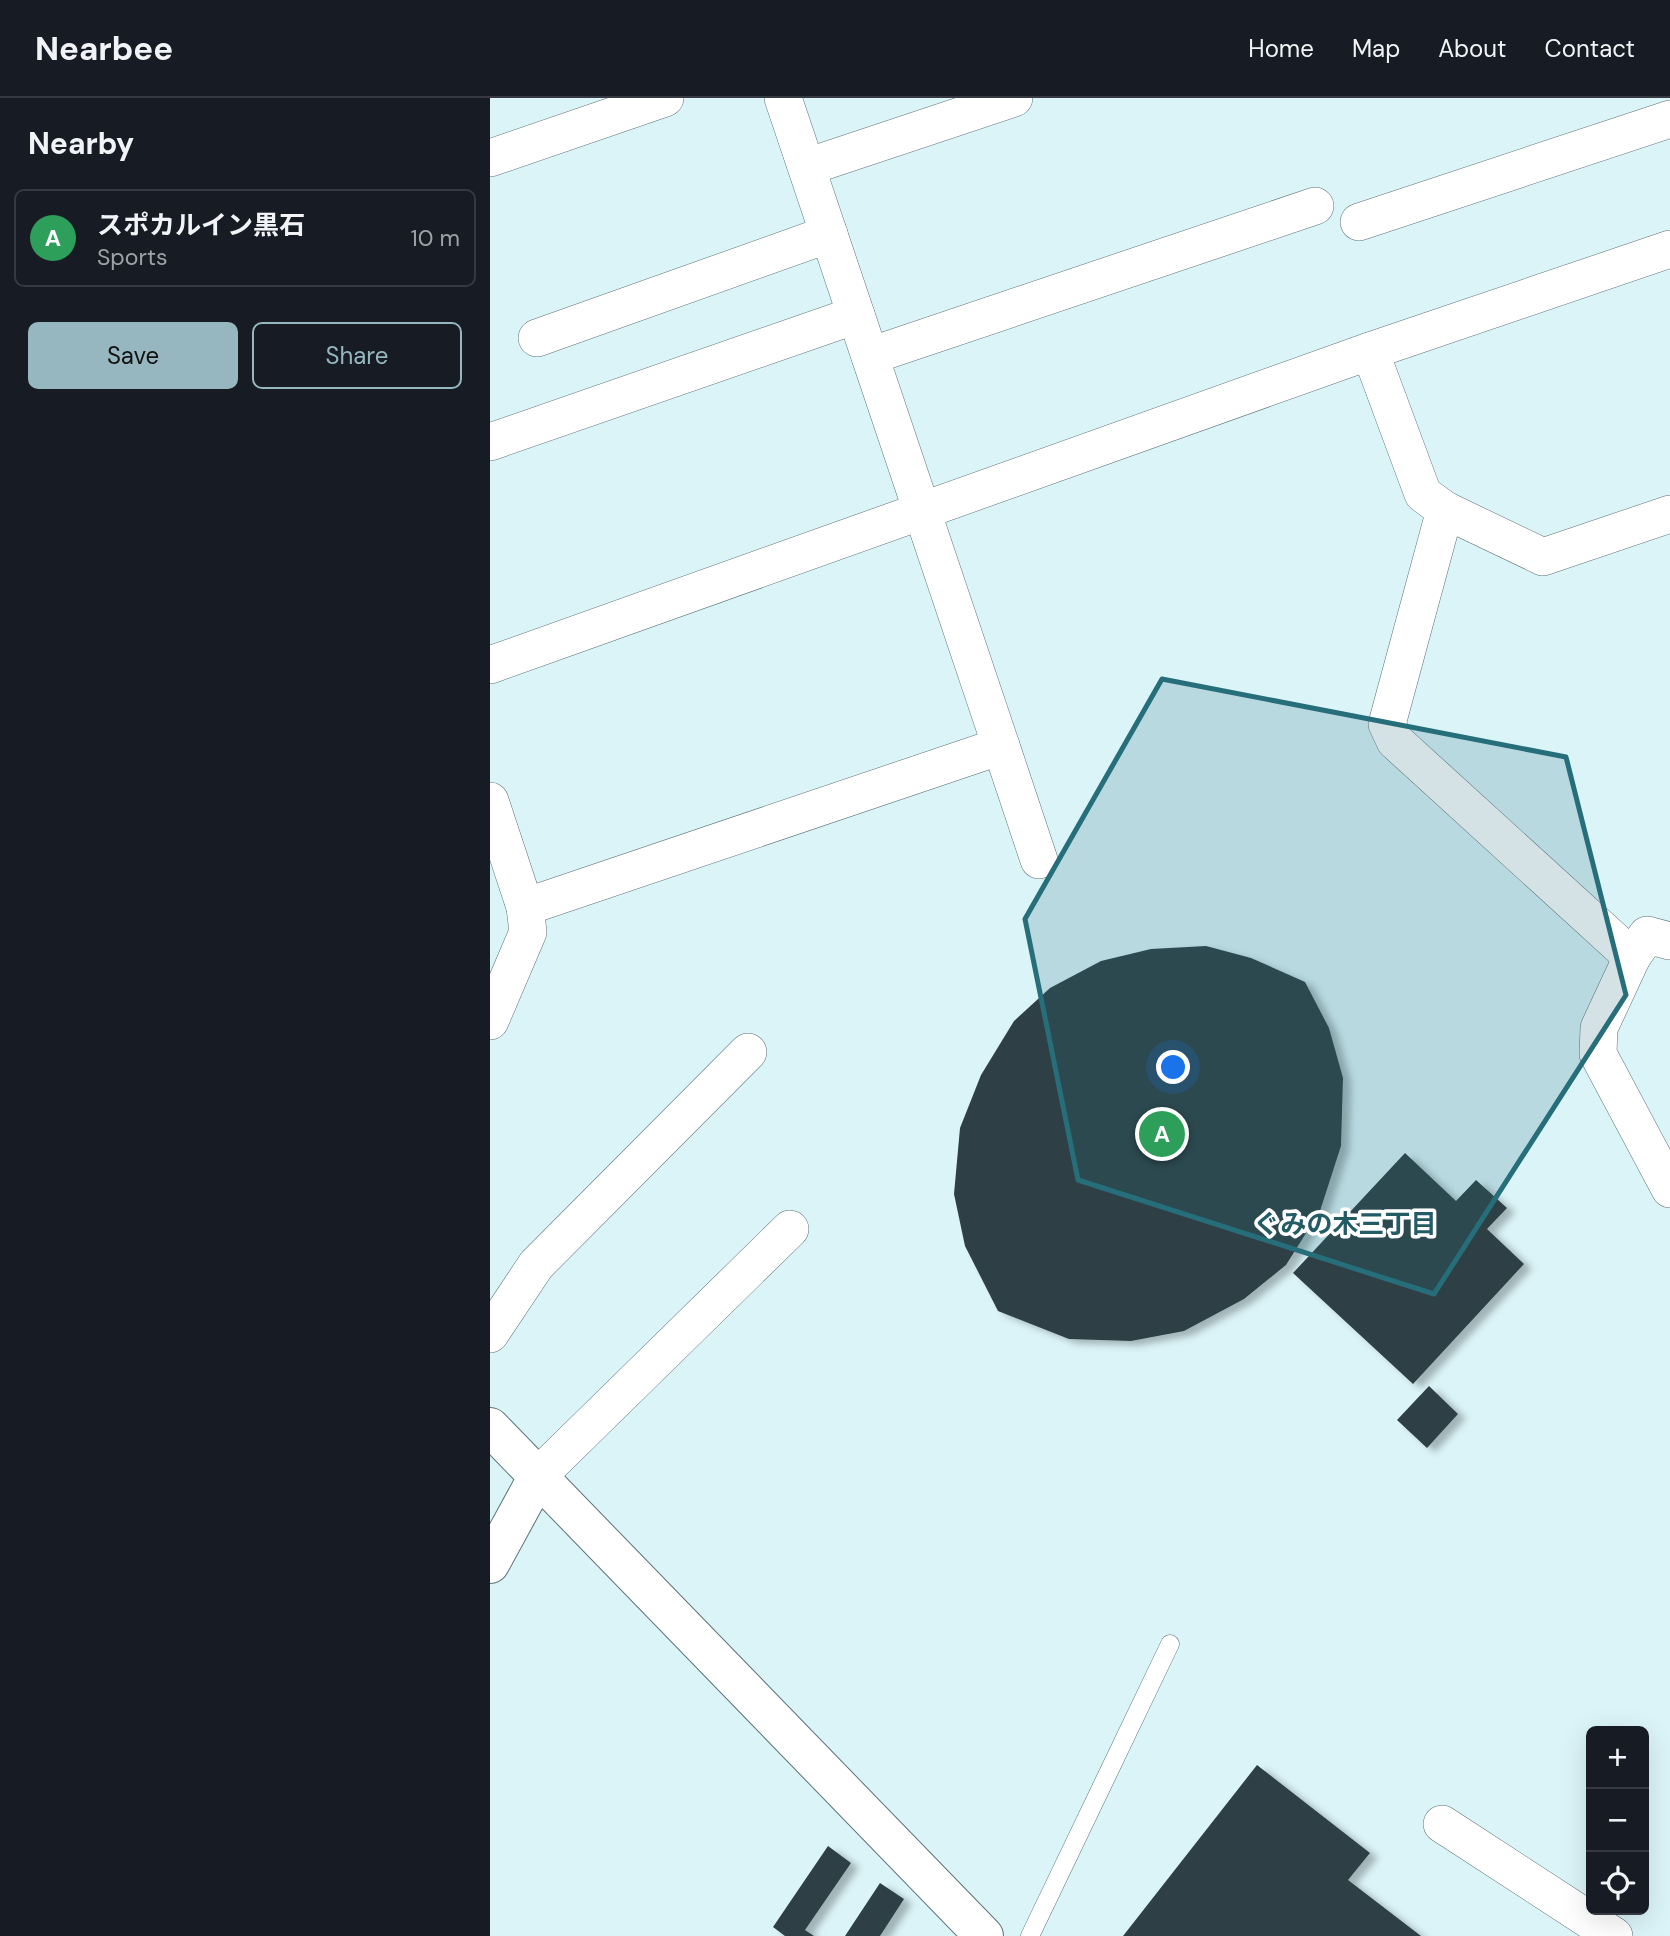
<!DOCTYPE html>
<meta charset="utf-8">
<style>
body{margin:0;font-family:"DM Sans","Noto Sans JP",sans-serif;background:#20242c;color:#f1f3f6}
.controls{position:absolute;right:21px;bottom:21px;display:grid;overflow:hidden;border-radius:10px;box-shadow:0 7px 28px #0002}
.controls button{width:63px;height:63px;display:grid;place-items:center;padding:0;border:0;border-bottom:2px solid #363941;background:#171b24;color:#f1f3f6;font:35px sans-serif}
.you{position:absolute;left:684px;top:970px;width:24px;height:24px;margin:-18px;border:5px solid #fff;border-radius:50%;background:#1a73e8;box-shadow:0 0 0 10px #1a73e833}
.badge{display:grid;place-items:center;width:46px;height:46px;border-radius:50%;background:#96b7bf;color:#fff;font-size:23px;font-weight:700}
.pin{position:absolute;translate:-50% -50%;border:4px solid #fff;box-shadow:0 2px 7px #0006}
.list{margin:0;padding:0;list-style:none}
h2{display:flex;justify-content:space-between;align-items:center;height:91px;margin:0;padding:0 28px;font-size:30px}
h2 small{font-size:23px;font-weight:400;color:#9ea1a6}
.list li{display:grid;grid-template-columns:46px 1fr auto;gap:21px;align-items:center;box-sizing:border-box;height:98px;margin:0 14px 14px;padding:0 14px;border:2px solid #363941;border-radius:10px}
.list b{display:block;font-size:26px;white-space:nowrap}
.list p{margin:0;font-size:23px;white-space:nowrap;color:#9ea1a6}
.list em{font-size:23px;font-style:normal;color:#9ea1a6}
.actions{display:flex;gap:14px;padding:21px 28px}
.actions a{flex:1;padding:16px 0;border:2px solid #96b7bf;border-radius:10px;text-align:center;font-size:24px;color:#96b7bf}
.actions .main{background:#96b7bf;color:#111}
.icon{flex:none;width:38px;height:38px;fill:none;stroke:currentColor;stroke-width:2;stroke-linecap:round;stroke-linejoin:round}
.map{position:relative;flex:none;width:1180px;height:1838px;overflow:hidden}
header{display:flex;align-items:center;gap:42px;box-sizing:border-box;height:98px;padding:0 35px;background:#171b24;border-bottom:2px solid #363941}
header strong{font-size:33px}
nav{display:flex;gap:38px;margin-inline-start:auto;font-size:24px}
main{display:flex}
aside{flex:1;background:#171b24}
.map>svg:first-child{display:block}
</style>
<header>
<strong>Nearbee</strong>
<nav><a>Home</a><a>Map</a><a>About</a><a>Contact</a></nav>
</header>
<main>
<aside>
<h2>Nearby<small></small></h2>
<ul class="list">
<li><span class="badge" style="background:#2e9e5b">A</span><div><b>スポカルイン黒石</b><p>Sports</p></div><em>10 m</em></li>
</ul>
<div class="actions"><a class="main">Save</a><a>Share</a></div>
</aside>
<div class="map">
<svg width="1180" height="1838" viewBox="0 0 1180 1838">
<defs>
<filter id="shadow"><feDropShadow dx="8" dy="4.5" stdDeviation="3.5" flood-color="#0004"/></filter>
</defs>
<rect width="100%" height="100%" fill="#dbf4f8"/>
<g fill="#2d4145" filter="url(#shadow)">
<path d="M 716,848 L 761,860 L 815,884 L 839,930 L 853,980 L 851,1048 L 830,1113 L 796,1167 L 754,1201 L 694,1233 L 641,1243 L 579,1241 L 508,1213 L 475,1148 L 464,1096 L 470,1030 L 491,977 L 524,923 L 560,890 L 611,863 L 661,851 Z"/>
<path d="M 915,1055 L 966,1103 L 986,1082 L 1017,1110 L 997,1131 L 1034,1166 L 923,1286 L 803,1175 Z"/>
<path d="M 939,1288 L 968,1316 L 937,1350 L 907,1322 Z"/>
<path d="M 767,1667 L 880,1755 L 858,1782 L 931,1838 L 633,1838 Z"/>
<path d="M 338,1748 L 361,1765 L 315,1832 L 324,1838 L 295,1838 L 283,1829 Z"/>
<path d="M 390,1785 L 414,1801 L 390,1838 L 355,1838 Z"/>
</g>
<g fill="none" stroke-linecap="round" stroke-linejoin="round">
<g stroke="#5d7377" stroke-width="19">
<path id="lane" d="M 540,1838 L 680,1546"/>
</g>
<g stroke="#5d7377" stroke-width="38">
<g id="street">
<path d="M 0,60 L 175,0"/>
<path d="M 317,69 L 524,0"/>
<path d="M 869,124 L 1180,21"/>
<path d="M 47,240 L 339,136"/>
<path d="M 880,253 L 933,396 L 955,412 L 897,626 L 905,643 L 1142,859"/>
<path d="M 380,258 L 825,108"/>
<path d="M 0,344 L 366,217"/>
<path d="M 955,412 L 1053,459 L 1180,416"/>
<path d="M 0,567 L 880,253 L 1180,151"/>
<path d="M 511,648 L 549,762"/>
<path d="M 0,703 L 35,809 L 38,834 L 0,923"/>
<path d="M 35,809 L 511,648 L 293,0"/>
<path d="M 1180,843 L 1157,837 L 1142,859 L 1109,930 L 1108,956 L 1180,1091"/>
<path d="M 0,1236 L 46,1167 L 258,954"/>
<path d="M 48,1378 L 300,1131"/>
<path d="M 952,1726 L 1124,1838"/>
</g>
</g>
<g stroke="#5d7377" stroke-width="40">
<g id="secondary">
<path d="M 0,1329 L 494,1838"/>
<path d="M 0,1466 L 48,1378"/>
</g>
</g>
<use href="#lane" stroke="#fff" stroke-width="18"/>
<use href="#street" stroke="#fff" stroke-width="37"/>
<use href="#secondary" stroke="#fff" stroke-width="38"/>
</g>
<path fill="#276e7b" fill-opacity="0.2" stroke="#276e7b" stroke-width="5" stroke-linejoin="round" d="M 672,581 L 1076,659 L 1136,897 L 944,1196 L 588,1082 L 535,821 Z"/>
<g text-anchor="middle" stroke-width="7" stroke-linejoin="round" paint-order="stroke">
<g font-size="26" font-weight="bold" fill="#245c66" stroke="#fff">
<text x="855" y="1135">ぐみの木三丁目</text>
</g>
</g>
</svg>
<div class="controls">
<button>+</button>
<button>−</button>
<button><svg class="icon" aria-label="locate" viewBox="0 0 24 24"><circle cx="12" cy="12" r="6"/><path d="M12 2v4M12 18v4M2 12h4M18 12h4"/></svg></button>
</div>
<div class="you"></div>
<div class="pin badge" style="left:672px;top:1036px;background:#2e9e5b">A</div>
</div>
</main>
